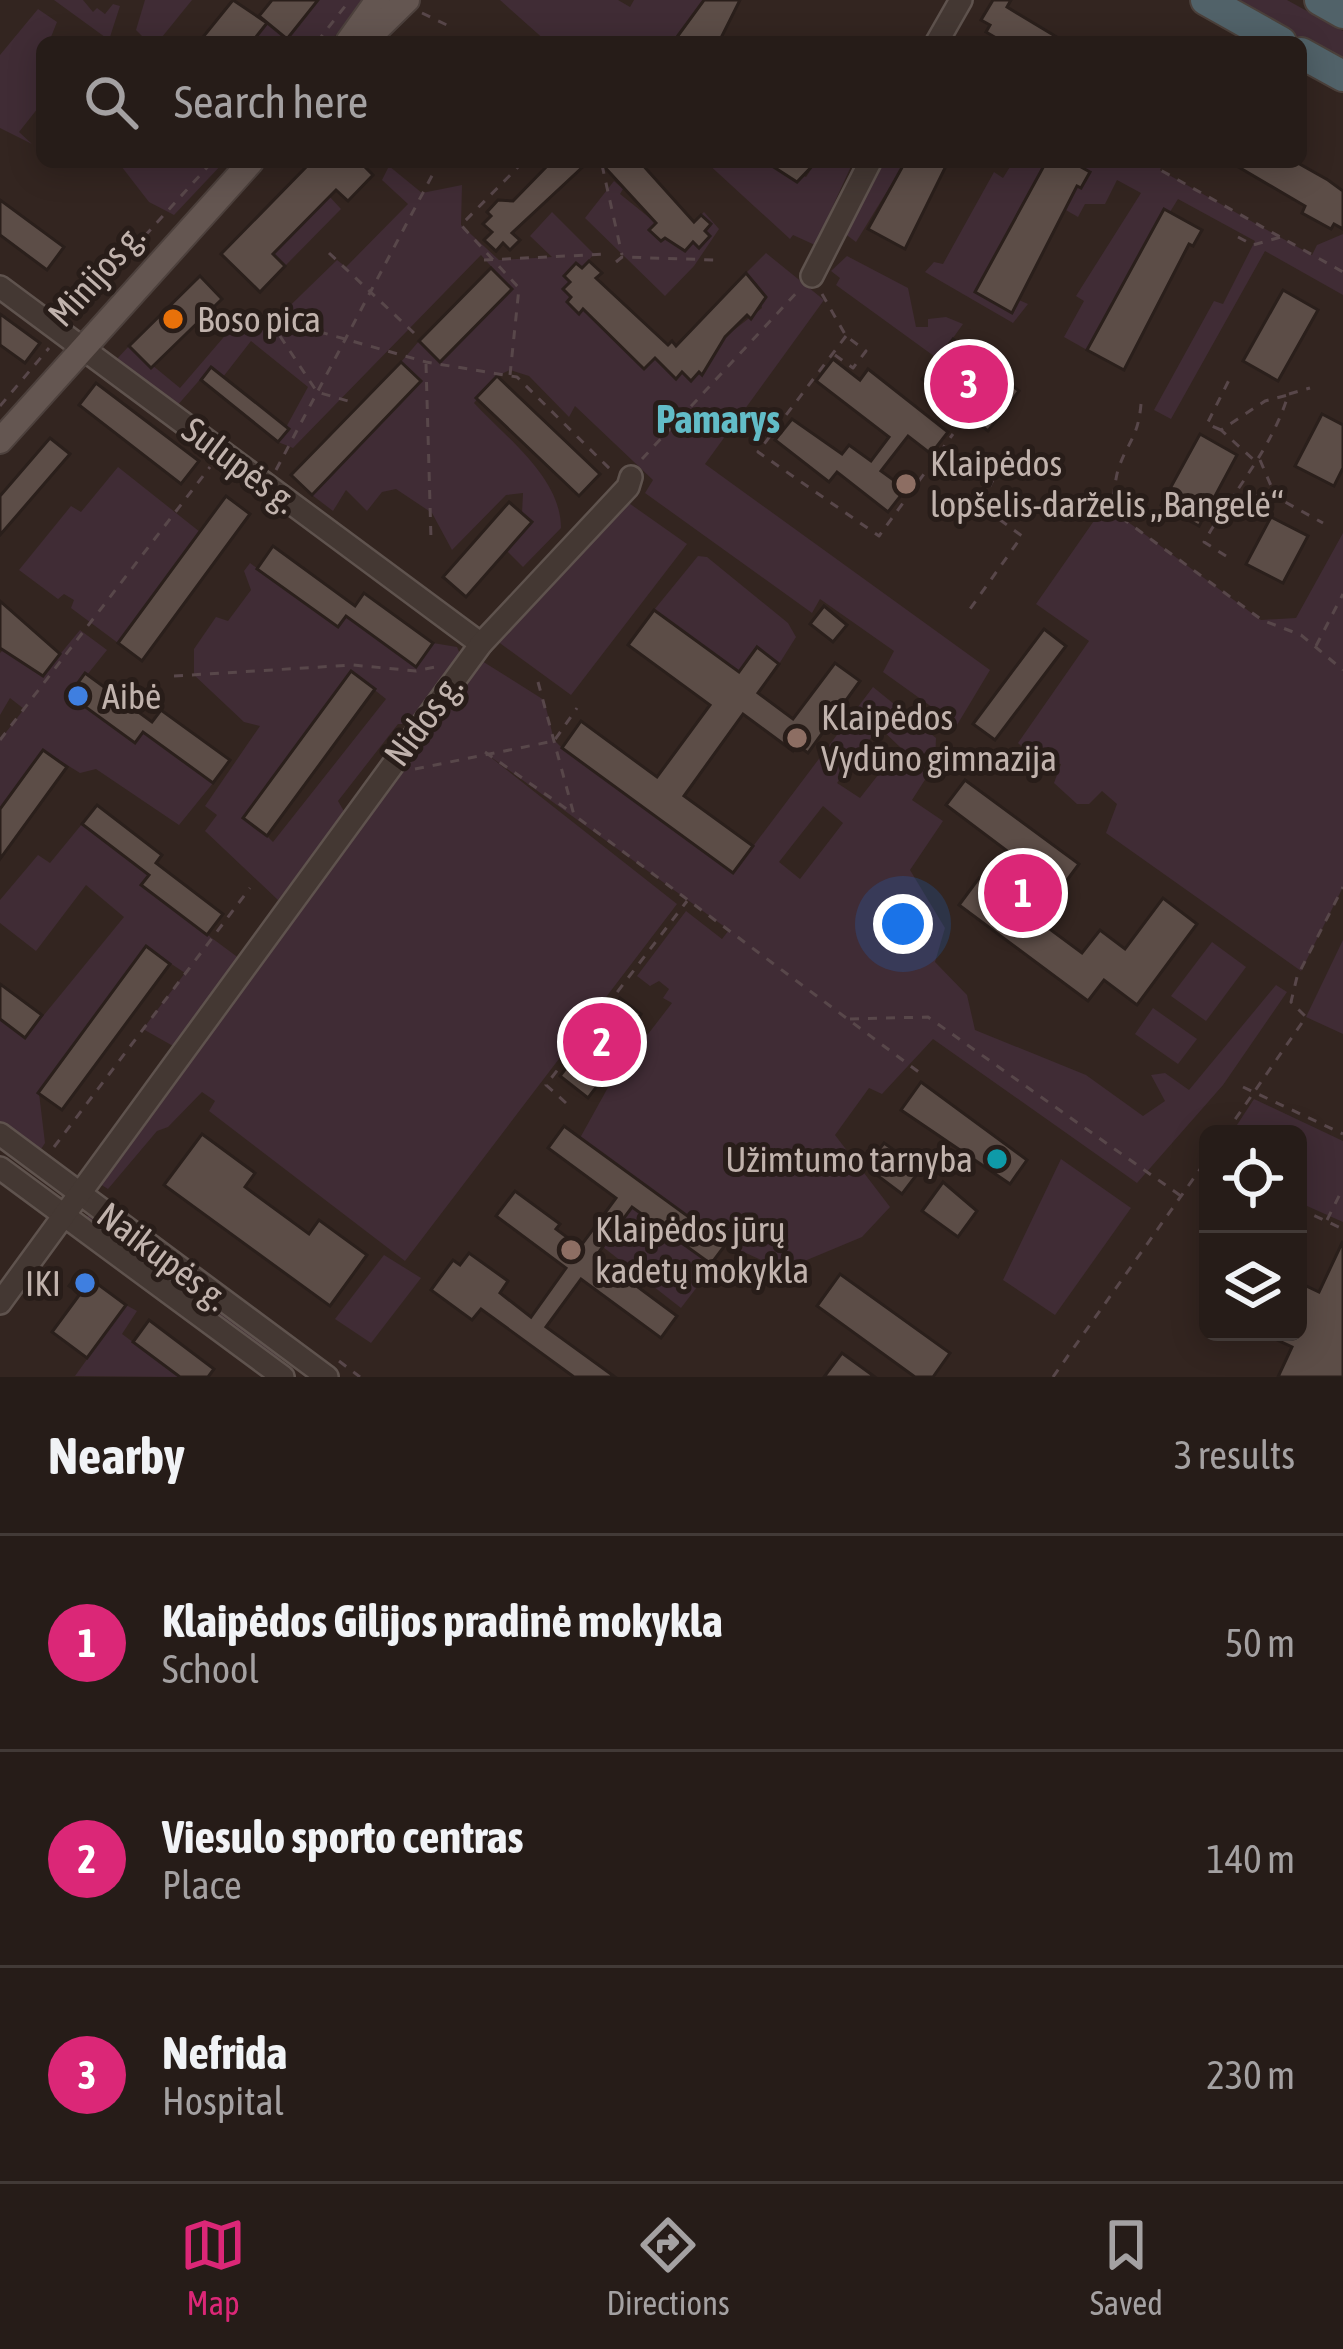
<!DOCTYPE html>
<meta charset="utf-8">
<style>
body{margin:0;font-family:"Asap Condensed",sans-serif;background:#322925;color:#f1f3f6}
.controls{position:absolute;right:36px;bottom:36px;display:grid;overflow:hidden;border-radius:18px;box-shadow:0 6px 30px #0003}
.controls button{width:108px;height:108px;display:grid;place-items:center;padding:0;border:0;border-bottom:3px solid #423a37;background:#261c18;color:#f1f3f6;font:60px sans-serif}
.you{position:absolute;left:903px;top:924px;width:42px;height:42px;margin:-30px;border:9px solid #fff;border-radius:50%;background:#1a73e8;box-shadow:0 0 0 18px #1a73e833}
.badge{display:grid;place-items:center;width:78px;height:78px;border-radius:50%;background:#db2777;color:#fff;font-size:39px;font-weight:700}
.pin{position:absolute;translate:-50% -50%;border:6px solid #fff;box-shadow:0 3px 12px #0006}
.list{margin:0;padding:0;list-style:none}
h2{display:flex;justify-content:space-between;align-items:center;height:156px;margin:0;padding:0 48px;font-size:51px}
h2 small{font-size:39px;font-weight:400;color:#a4a1a2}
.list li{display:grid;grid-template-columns:78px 1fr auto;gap:36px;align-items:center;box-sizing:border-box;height:216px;padding:0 48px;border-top:3px solid #423a37}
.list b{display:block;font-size:45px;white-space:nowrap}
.list p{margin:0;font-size:39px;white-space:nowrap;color:#a4a1a2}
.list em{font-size:39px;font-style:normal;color:#a4a1a2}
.icon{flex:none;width:66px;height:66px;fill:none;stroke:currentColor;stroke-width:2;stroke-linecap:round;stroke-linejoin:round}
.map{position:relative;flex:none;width:1343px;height:1377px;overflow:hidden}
.search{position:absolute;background:#261c18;box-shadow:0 6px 30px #0003;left:36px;right:36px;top:36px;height:132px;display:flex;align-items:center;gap:30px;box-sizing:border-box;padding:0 42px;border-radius:18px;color:#a4a1a2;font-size:45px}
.sheet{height:804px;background:#261c18}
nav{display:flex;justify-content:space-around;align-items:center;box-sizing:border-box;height:168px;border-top:3px solid #423a37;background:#261c18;font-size:33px;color:#a4a1a2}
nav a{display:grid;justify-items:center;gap:6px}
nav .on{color:#db2777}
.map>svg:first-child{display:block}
</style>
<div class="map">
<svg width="1343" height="1377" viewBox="0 0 1343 1377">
<rect width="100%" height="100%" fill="#332520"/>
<g fill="#402c35" fill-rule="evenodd">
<path d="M 54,0 L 83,0 L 93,12 L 97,8 L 105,14 L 113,4 L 120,6 L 109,40 Z"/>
<path d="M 145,0 L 192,0 L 162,37 L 148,42 L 136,30 Z"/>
<path d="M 318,0 L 364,0 L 330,42 L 252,42 L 268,22 L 287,38 Z"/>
<path d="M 500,0 L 618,0 L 630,7 L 634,0 L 704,0 L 677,36 L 680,42 L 547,42 Z"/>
<path d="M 1231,0 L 1287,0 L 1336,27 L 1343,31 L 1343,62 Z"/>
<path d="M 38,9 L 57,22 L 49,42 L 42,42 L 42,103 L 19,132 L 32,144 L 0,128 L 0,55 Z"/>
<path d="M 118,162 L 224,162 L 174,215 L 149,202 Z"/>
<path d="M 706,162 L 774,162 L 806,177 L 816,162 L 853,162 L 815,245 L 793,235 L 790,239 Z"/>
<path d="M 880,162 L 905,162 L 856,242 L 844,233 Z"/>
<path d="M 1013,162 L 1046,162 L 975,292 L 1012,312 L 1019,300 L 1028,304 L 1013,323 L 925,272 L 934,262 L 943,264 L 994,172 L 1003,178 Z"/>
<path d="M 1072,162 L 1163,162 L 1160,170 L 1312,255 L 1317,245 L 1343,234 L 1343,295 L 1265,251 L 1171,419 L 1154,410 L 1214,301 L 1223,304 L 1255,241 L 1178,199 L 1170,212 L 1163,210 L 1087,350 L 1064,337 L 1084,301 L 1076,296 L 1141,193 L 1117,180 L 1105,204 L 1085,204 L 1078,217 L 1064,209 Z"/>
<path d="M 389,166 L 422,193 L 462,185 L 461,225 L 499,260 L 552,257 L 530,236 L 552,212 L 594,254 L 563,289 L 571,297 L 567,303 L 578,313 L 583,309 L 643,369 L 660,353 L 676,378 L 682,372 L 703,375 L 725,337 L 762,308 L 757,284 L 746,273 L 766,253 L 824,300 L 705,464 L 990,670 L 957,725 L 883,672 L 894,651 L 820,599 L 812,613 L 645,493 L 653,480 L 575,406 L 569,417 L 529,376 L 510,370 L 497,376 L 474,403 C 505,437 561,477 561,528 L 523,567 L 507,551 L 532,522 L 522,513 L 523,493 L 506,495 L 452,550 L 432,513 L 396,489 L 382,492 L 367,511 L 346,490 L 333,511 L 312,495 L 421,382 L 401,362 L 419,341 L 440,362 L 512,290 L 481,255 L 293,448 L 278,442 L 308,387 L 251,341 L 223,377 L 210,368 L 176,407 L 115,361 L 129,346 L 180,388 L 247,310 L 267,328 L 337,260 L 346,267 L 408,204 L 382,180 Z"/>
<path d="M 614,181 L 623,189 L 620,194 L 656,223 L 650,230 L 661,241 L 665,238 L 685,251 L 693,242 L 698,247 L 710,236 L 705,231 L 711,224 L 701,215 L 704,212 L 719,229 L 694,266 L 665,296 L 585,218 Z"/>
<path d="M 329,196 L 341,209 L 285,266 L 268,249 Z"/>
<path d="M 847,256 L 908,288 L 916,327 L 928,327 L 928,319 L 946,317 L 963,324 L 938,359 L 836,285 L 840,278 L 831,271 Z"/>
<path d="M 118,467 L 200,532 L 118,643 L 71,608 L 74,600 L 64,594 L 58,599 L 19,570 L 71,506 L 81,512 Z"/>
<path d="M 626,501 L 687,544 L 571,695 L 497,641 Z"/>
<path d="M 1105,505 L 1261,620 L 1296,618 L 1343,533 L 1343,887 L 1301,971 L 1106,833 L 1117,804 L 1102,791 L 1089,804 L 1077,804 L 1054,783 L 1061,764 L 1039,763 L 1018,743 L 1089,641 L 1036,604 Z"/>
<path d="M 698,556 L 707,557 L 788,623 L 796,637 L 779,664 L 757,648 L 739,672 L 654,610 Z"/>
<path d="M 250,563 L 337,627 L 346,616 L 415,667 L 433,643 L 457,647 L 460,654 L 415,724 L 398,724 L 338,801 L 345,813 L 278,900 L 205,831 L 217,815 L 205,806 L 260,726 L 244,722 L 194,675 L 194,649 L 216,617 L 228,621 L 251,590 L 244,571 ZM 352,672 L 386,699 L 273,842 L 267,836 Z"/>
<path d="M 80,630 L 107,650 L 70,696 L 134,743 L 143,732 L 213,783 L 179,825 L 96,769 L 80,773 L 43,750 L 0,809 L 0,740 L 24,709 L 10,698 L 0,715 L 0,653 L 3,650 L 43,675 Z"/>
<path d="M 482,661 L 544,700 L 554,740 L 562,748 L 733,873 L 873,687 L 936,738 L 935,764 L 912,800 L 943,821 L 910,870 L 945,928 L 935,962 L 967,995 L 975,1030 L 1086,1075 L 1143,1116 L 1165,1101 L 1151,1075 L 1165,1073 L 1189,1090 L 1276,985 L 1287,992 L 1223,1085 L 1137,1183 L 933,1039 L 882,1094 L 869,1088 L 835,1135 L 890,1207 L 862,1237 L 783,1270 L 726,1244 L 580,1138 L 611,1082 L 672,1003 L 663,998 L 669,989 L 659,981 L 650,986 L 637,976 L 686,911 L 722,939 L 729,930 L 484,752 L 677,904 L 405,1261 L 209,1111 L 215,1101 L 202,1092 L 168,1127 L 157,1131 L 108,1189 L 100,1184 ZM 879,727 L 900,747 L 860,798 L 837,783 ZM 823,806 L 843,823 L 800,879 L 779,862 Z"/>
<path d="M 82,824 L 149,875 L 142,886 L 240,959 L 173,1046 L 143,1029 L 185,973 L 146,947 L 39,1093 L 45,1143 L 39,1152 L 0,1124 L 0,1019 L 26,1037 L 124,917 L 86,885 L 36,951 L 0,923 L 0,900 L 38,855 L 50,863 Z"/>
<path d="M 1343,940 L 1343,1034 L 1306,1017 Z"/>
<path d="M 1212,942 L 1246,967 L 1206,1021 L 1171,996 Z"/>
<path d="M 1153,1008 L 1197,1039 L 1178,1064 L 1135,1034 Z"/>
<path d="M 1254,1099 L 1343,1141 L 1343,1222 L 1298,1202 L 1298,1134 L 1231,1134 Z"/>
<path d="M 1061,1159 L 1131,1208 L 1055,1315 L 1003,1280 Z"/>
<path d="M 632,1207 L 713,1266 L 681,1308 L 603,1247 Z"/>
<path d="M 91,1212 L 282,1353 L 277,1361 L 85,1220 Z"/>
<path d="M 384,1255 L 421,1278 L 371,1343 L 335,1319 Z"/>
<path d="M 126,1305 L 137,1311 L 122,1334 L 180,1377 L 75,1376 Z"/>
</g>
<g fill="#5c4d47" stroke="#2a1f1b" stroke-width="3">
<path d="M 233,0 L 267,23 L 252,42 L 199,42 Z"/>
<path d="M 272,0 L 318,0 L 287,39 L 259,16 Z"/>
<path d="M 704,0 L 740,0 L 719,42 L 684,42 L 677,37 Z"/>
<path d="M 993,0 L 1011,0 L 1007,7 L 1065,42 L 1003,42 L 986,32 L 990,25 L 981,20 Z"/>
<path d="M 311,162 L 360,162 L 373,175 L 348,201 L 336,190 L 273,254 L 285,266 L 260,292 L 221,254 Z"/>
<path d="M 551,162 L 588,162 L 512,233 L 520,240 L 510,250 L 503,243 L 496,251 L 484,240 L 492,232 L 483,224 L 491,216 L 487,212 L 498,200 L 513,201 Z"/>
<path d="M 600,162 L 640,162 L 694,222 L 701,215 L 711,224 L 705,231 L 710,236 L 699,248 L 693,242 L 685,251 L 665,238 L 661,241 L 649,230 L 656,223 Z"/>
<path d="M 766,162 L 816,162 L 797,182 Z"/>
<path d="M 905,162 L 948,162 L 905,249 L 868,229 Z"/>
<path d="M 1046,162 L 1072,162 L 1090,172 L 1081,188 L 1077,186 L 1012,313 L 975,292 Z"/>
<path d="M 1230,162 L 1296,162 L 1328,180 L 1343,191 L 1343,229 L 1334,224 L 1331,229 L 1302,213 L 1305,206 Z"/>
<path d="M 0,200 L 64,247 L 47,270 L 0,235 Z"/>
<path d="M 1164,209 L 1202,230 L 1193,246 L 1189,244 L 1124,370 L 1087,350 Z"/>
<path d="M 589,261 L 602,273 L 596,278 L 668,345 L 672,341 L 676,346 L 746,273 L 766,297 L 751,319 L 747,315 L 725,337 L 702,375 L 699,372 L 691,381 L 682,372 L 676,379 L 655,358 L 644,369 L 583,309 L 579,314 L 567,302 L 571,297 L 563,289 L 570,282 L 564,276 L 576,263 L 582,268 Z"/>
<path d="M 491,268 L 512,289 L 440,362 L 419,341 Z"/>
<path d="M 200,276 L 222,299 L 151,368 L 129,346 Z"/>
<path d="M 1283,290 L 1318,310 L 1278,381 L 1243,361 Z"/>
<path d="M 0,314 L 40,343 L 25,363 L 0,345 Z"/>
<path d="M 953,339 L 1019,391 L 988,431 L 922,379 Z"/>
<path d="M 833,359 L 860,380 L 868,369 L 948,432 L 931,454 L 908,436 L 881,471 L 906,489 L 888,512 L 837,472 L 829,482 L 775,440 L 792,419 L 842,454 L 849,445 L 871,461 L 889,437 L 816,381 Z"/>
<path d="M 401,362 L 421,381 L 312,495 L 291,475 Z"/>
<path d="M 211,367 L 289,429 L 278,442 L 201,380 Z"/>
<path d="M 497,376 L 600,474 L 579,496 L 476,398 Z"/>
<path d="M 96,383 L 199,461 L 181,484 L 79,405 Z"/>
<path d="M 1322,414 L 1343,425 L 1343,468 L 1334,486 L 1295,466 Z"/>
<path d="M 1200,434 L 1237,455 L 1199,526 L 1161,505 Z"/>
<path d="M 50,438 L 70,454 L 0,535 L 0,496 Z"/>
<path d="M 226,496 L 250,514 L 142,661 L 118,643 Z"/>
<path d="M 509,502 L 532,522 L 466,597 L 443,577 Z"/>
<path d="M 1271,517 L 1308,536 L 1283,583 L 1246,564 Z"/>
<path d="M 273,546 L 355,606 L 364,593 L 433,643 L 416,667 L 346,616 L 338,627 L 257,569 Z"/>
<path d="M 0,601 L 60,654 L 43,676 L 0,648 Z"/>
<path d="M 824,606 L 847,625 L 833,642 L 810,624 Z"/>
<path d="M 654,610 L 739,672 L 757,647 L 779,664 L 758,693 L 793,719 L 835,663 L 860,681 L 808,753 L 797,745 L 793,751 L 743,714 L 684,796 L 753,846 L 733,873 L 562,748 L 581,721 L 657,777 L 710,705 L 628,645 Z"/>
<path d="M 1044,629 L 1066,646 L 995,740 L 973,724 Z"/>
<path d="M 351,671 L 375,689 L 267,836 L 243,818 Z"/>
<path d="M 85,673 L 152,722 L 161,710 L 230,760 L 213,783 L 143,732 L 135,743 L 69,695 Z"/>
<path d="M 43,750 L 67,767 L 0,859 L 0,809 Z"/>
<path d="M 965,780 L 1079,864 L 1059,891 L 1049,883 L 1028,913 L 1082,953 L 1100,930 L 1125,949 L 1163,898 L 1197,924 L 1137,1005 L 1104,980 L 1088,1001 L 959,905 L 979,878 L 1003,895 L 1026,865 L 946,805 Z"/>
<path d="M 97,805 L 162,855 L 156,863 L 223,914 L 207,935 L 141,885 L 149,875 L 82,824 Z"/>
<path d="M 146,946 L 170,964 L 62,1110 L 38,1093 Z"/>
<path d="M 0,984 L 42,1015 L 25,1038 L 0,1019 Z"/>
<path d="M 620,998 L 641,1014 L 597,1071 L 604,1077 L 588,1098 L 560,1076 Z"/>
<path d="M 921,1082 L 1027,1160 L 1010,1184 L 901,1110 Z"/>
<path d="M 564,1126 L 726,1244 L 711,1264 L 632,1207 L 596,1256 L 677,1316 L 661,1338 L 581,1279 L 546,1327 L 615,1377 L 574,1377 L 481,1309 L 472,1320 L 431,1290 L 453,1260 L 460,1265 L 469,1253 L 508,1281 L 500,1293 L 531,1317 L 566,1268 L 496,1216 L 515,1191 L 560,1224 L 556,1229 L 580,1247 L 616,1198 L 548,1148 Z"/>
<path d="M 202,1134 L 255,1173 L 245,1187 L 309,1234 L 319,1220 L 367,1255 L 330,1306 L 164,1185 Z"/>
<path d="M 884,1143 L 921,1169 L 902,1194 L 866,1167 Z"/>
<path d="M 943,1182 L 977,1211 L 958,1237 L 922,1211 Z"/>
<path d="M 1343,1241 L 1343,1377 L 1278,1377 L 1292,1347 L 1260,1332 L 1298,1332 L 1302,1284 L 1319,1292 Z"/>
<path d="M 80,1271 L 126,1305 L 87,1358 L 52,1332 L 80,1294 L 69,1286 Z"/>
<path d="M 840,1274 L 950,1353 L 933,1377 L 915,1377 L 817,1306 Z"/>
<path d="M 149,1320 L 214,1369 L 208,1377 L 180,1377 L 133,1342 Z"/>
<path d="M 842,1353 L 875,1377 L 824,1377 Z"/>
</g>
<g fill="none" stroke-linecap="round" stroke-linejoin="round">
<g stroke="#5f534e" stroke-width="26">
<g id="minor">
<path d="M 937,42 L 961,0"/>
<path d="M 812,276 L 870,162"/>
<path d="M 0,287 L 481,644"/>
<path d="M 0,1134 L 327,1377"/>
<path d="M 0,1168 L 283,1377"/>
<path d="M 0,1303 L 481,644 L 628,487 L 631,477"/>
</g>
</g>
<g stroke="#4d413d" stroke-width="28">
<g id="major">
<path d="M 348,42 L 378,0"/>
<path d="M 364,42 L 407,0"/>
<path d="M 0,441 L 251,162"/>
</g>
</g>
<g stroke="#4b403b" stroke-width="34">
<g id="highway">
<path d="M 1206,0 L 1281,42"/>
<path d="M 1320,0 L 1343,13"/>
<path d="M 1301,53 L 1343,76"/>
</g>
</g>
<g stroke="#58474a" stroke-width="3" stroke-dasharray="9 9" stroke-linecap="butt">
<path d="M 422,13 L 453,28"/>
<path d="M 317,42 L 350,0"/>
<path d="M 1146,162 L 1343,272"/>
<path d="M 602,165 L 622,255"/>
<path d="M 1238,237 L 1253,245 L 1281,237"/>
<path d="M 329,253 L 414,333"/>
<path d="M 484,260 L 608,254"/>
<path d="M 616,262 L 622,257 L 715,260"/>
<path d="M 822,294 L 846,336 L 866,351 L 853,368 L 832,353"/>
<path d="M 72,316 L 212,162"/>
<path d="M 267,317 L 426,362 L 517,377 L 614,473"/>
<path d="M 270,321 L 317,392 L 348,401"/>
<path d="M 846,336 L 758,452 L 879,536 L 953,434"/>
<path d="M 426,364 L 431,539"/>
<path d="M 510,375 L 519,288 L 461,225 L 523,162"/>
<path d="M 1289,394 L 1310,388"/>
<path d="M 1141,404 C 1138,439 1127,442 1118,470 C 1114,484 1116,493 1108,508 L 1262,620 L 1301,635 L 1343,670"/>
<path d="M 0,406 L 49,348"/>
<path d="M 1221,430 L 1207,424 L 1229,380"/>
<path d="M 642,459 L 799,290"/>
<path d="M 937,459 L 989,460 L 996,473 L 981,506 L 1022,536 L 970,609"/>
<path d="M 1260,460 L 1275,495"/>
<path d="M 276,470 L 435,170"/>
<path d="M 1233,495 L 1276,497 L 1323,523"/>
<path d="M 1226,556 L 1204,542 C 1232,493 1272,449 1288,395 L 1265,401 L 1221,430 L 1256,462"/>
<path d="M 1316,646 L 1343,594"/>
<path d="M 174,676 L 353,665 L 416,671 L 440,666"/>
<path d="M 538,682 L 574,815 L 920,1073"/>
<path d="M 0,740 L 210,467"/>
<path d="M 485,752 L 571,812"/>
<path d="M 415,769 L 554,741 L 577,708"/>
<path d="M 850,1019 L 928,1017 L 1181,1196"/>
<path d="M 1243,1087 L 1343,1134"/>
<path d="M 566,1103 L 546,1085 L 687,901"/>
<path d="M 1225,1134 L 1306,1017 L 1291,1002 L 1297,977 L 1343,887"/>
<path d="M 54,1147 L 250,888"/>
<path d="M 1298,1208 L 1343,1229"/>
<path d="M 1327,1220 L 1343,1188"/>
<path d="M 339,1361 L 360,1377"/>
<path d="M 1053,1377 L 1208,1158"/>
</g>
<use href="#minor" stroke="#443833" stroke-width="21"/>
<use href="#major" stroke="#645651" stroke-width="24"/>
<use href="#highway" stroke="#516269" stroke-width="30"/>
</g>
<circle fill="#e8710a" stroke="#281d19" stroke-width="4.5" cx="173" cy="319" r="12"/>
<g fill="#8d6e63" stroke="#281d19" stroke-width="4.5">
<circle cx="906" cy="484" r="12"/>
<circle cx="797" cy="738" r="12"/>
<circle cx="571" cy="1250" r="12"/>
</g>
<g fill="#3f7fe0" stroke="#281d19" stroke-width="4.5">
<circle cx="78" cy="696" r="12"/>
<circle cx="85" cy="1283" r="12"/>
</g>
<circle fill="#0f9aa8" stroke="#281d19" stroke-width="4.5" cx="997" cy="1159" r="12"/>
<g text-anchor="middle" stroke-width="10" stroke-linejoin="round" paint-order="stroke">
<g font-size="36" fill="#c1b3ad" stroke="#281d19">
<text transform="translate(96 275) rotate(-48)" y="13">Minijos g.</text>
<text transform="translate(240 465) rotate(37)" y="13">Sulupės g.</text>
<text transform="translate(423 720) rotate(-53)" y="13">Nidos g.</text>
<text transform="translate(163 1256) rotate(37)" y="13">Naikupės g.</text>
</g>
<g font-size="36" fill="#c1b3ad" stroke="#281d19" text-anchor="start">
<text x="197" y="332">Boso pica</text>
<text x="930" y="476">Klaipėdos<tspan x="930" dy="41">lopšelis-darželis „Bangelė“</tspan></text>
<text x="102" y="709">Aibė</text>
<text x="821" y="730">Klaipėdos<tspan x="821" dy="41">Vydūno gimnazija</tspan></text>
<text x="973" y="1172" text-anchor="end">Užimtumo tarnyba</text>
<text x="595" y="1242">Klaipėdos jūrų<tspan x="595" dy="41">kadetų mokykla</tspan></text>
<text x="61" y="1296" text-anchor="end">IKI</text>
</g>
<g font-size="39" font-weight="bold" fill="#62bcc7" stroke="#281d19">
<text x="718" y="433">Pamarys</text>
</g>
</g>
</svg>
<div class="controls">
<button><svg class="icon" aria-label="locate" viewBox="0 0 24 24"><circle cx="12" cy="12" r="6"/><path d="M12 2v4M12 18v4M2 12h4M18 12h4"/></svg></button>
<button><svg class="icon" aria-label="layers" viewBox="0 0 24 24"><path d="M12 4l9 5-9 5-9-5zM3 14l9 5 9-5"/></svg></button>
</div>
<div class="you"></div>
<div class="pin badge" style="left:1023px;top:893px">1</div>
<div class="pin badge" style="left:602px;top:1042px">2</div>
<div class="pin badge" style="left:969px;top:384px">3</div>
<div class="search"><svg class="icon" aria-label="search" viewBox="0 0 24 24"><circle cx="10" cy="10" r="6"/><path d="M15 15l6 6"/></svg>Search here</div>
</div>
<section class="sheet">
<h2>Nearby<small>3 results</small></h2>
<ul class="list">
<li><span class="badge">1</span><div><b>Klaipėdos Gilijos pradinė mokykla</b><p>School</p></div><em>50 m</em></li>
<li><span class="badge">2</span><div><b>Viesulo sporto centras</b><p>Place</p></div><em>140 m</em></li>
<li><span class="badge">3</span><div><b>Nefrida</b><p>Hospital</p></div><em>230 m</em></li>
</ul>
</section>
<nav>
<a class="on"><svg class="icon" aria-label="map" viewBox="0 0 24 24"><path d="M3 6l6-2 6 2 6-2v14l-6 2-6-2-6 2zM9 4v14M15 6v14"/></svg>Map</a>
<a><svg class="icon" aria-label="directions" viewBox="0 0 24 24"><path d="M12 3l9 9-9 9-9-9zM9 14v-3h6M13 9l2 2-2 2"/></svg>Directions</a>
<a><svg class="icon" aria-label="saved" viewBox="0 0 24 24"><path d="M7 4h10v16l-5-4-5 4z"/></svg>Saved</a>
</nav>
